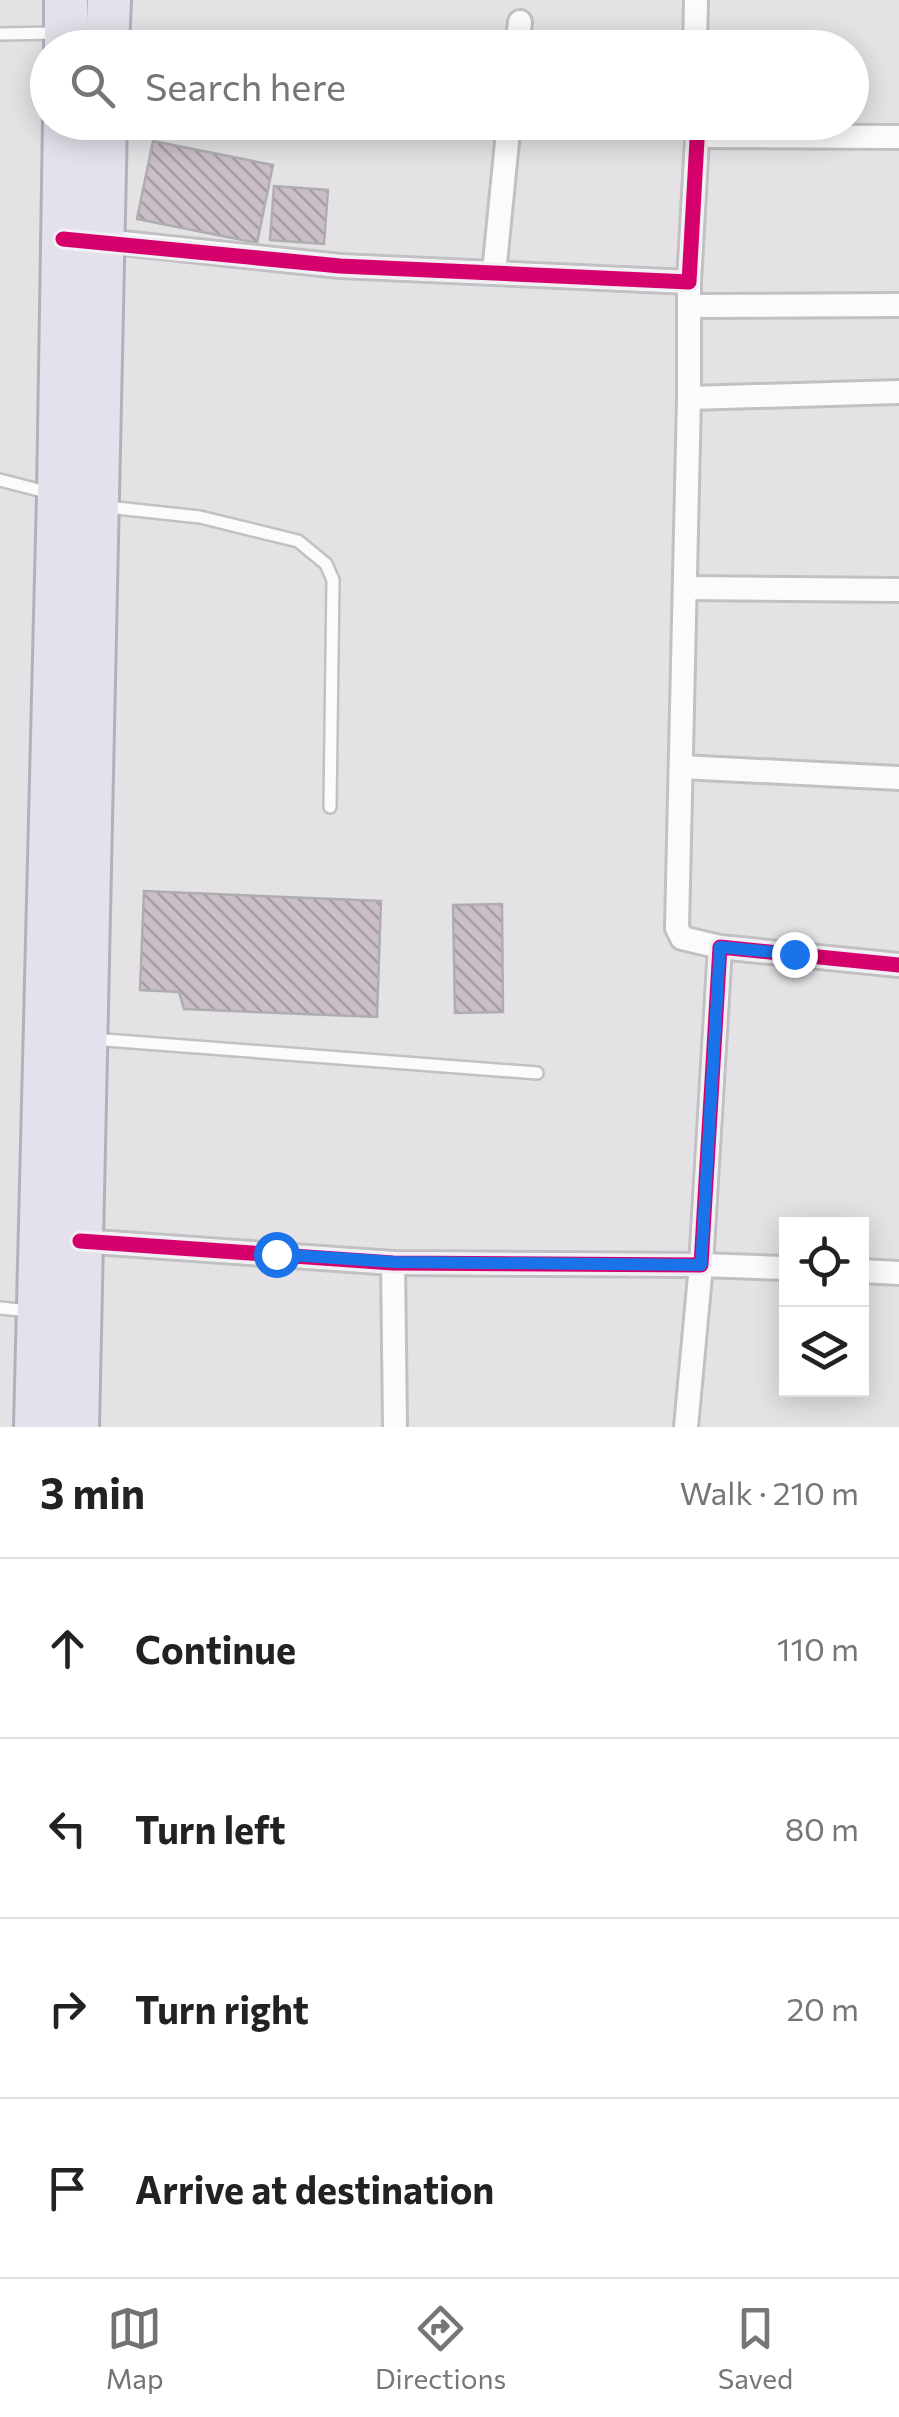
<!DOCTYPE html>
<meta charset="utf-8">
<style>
body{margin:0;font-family:Commissioner,sans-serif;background:#f2f2f2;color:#222}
.controls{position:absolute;right:30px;bottom:30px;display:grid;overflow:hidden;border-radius:0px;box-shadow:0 5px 25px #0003}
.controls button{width:90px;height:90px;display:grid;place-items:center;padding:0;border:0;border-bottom:2px solid #e0e0e0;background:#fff;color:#222;font:50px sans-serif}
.stop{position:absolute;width:30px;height:30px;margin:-22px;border:8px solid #1a73e8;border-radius:50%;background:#fff}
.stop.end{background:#1a73e8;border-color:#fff;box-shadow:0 2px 10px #0008}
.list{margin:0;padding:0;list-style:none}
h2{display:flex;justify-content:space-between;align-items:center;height:130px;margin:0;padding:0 40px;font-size:42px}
h2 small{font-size:32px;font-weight:400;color:#767676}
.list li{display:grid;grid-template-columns:65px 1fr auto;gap:30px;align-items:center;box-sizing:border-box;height:180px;padding:0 40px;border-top:2px solid #e0e0e0}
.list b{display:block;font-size:38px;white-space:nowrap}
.list em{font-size:32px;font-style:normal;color:#767676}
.icon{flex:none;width:55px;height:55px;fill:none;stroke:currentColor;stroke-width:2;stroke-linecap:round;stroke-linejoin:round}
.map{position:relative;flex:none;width:899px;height:1427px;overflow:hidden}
.search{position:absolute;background:#fff;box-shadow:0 5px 25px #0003;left:30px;right:30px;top:30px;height:110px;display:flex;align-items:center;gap:25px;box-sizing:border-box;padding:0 35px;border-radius:55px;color:#767676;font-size:38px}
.sheet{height:850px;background:#fff}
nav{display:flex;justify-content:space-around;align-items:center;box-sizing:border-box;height:140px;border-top:2px solid #e0e0e0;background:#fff;font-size:28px;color:#767676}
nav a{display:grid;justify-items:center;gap:5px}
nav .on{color:#737173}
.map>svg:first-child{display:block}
</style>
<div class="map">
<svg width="899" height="1427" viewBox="0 0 899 1427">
<defs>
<pattern id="building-back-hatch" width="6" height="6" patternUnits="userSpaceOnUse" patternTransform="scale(2.5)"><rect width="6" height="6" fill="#cabec8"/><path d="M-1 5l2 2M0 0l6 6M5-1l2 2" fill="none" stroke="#a59ba3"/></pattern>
</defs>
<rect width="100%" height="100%" fill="#e4e2e5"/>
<g fill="url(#building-back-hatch)" stroke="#afadaf" stroke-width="2.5">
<path d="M 153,141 L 273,165 L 257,243 L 137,219 Z"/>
<path d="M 274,186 L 328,190 L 324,244 L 270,240 Z"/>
<path d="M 144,891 L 381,901 L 377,1017 L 184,1009 L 179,992 L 140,990 Z"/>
<path d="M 502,904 L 503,1012 L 455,1013 L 453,905 Z"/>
</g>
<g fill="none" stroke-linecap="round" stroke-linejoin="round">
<g stroke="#c1c0c2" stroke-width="16">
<g id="lane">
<path d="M 0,34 L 56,33"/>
<path d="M 0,480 L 50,493"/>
<path d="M 107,507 L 200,517 L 298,541 L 326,564 L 333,580 L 330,807"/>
<path d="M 92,1039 L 537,1073"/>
<path d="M 0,1308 L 29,1311"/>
</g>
</g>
<g stroke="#c1c0c2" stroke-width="28">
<g id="street">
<path d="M 517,48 L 520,22"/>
<path d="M 695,48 L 696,0"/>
<path d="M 698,136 L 899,137"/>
<path d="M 94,240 L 340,266 L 689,282 L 698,122"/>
<path d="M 494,273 L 509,122"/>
<path d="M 689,282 L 689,398 L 677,928 L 682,938 L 720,947"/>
<path d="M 689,306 L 899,305"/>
<path d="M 689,398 L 899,392"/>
<path d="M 685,588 L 899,590"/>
<path d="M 681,767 L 899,778"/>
<path d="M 80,1241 L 393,1263 L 701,1265 L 720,947 L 899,965"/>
<path d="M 393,1263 L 395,1427"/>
<path d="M 862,1271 L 899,1273"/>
<path d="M 686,1427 L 701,1265 L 786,1268"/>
</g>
</g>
<g stroke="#b3b0bc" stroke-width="48">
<g id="highway">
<path d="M 66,48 L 66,0"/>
<path d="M 107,48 L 109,0"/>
<path d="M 36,1427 L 59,495 L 65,122"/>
<path d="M 77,1427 L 105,122"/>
</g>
</g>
<use href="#lane" stroke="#fbfbfb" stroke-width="11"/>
<use href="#street" stroke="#fbfbfb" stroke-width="22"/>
<use href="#highway" stroke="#e3e2ec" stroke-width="42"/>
<g stroke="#f1eef4" stroke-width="21">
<g id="cycleway">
<path d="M 63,239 L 340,266 L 689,282 L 698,122"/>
<path d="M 80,1241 L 393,1263 L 701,1265 L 720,947 L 899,965"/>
</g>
</g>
<use href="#cycleway" stroke="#d6006c" stroke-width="15"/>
</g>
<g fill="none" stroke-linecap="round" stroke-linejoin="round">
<path stroke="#1a73e8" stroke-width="12" d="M 276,1254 L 394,1262 L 701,1265 L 720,947 L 794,954"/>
</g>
</svg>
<div class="controls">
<button><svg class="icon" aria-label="locate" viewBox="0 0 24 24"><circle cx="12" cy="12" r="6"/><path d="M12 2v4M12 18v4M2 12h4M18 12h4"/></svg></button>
<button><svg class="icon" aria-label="layers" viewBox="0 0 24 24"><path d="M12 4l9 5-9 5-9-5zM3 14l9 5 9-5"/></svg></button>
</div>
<div class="stop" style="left:276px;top:1254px"></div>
<div class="stop end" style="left:794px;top:954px"></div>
<div class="search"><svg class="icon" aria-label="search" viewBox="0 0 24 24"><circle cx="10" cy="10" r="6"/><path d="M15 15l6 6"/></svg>Search here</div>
</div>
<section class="sheet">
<h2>3 min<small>Walk · 210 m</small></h2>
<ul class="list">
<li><svg class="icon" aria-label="ahead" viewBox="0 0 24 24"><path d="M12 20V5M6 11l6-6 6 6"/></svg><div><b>Continue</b></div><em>110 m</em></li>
<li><svg class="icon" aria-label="left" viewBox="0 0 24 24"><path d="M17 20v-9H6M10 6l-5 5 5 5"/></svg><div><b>Turn left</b></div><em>80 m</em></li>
<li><svg class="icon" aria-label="right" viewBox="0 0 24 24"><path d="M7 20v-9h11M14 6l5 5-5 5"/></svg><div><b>Turn right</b></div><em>20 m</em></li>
<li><svg class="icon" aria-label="arrive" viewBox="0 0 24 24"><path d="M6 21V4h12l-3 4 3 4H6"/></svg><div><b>Arrive at destination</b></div></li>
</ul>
</section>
<nav>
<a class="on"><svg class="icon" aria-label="map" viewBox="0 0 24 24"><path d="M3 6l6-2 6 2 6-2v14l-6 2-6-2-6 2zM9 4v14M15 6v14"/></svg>Map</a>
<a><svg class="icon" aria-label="directions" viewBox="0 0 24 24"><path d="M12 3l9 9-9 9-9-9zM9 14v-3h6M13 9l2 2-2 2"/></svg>Directions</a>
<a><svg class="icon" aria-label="saved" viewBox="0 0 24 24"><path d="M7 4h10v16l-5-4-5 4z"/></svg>Saved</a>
</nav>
